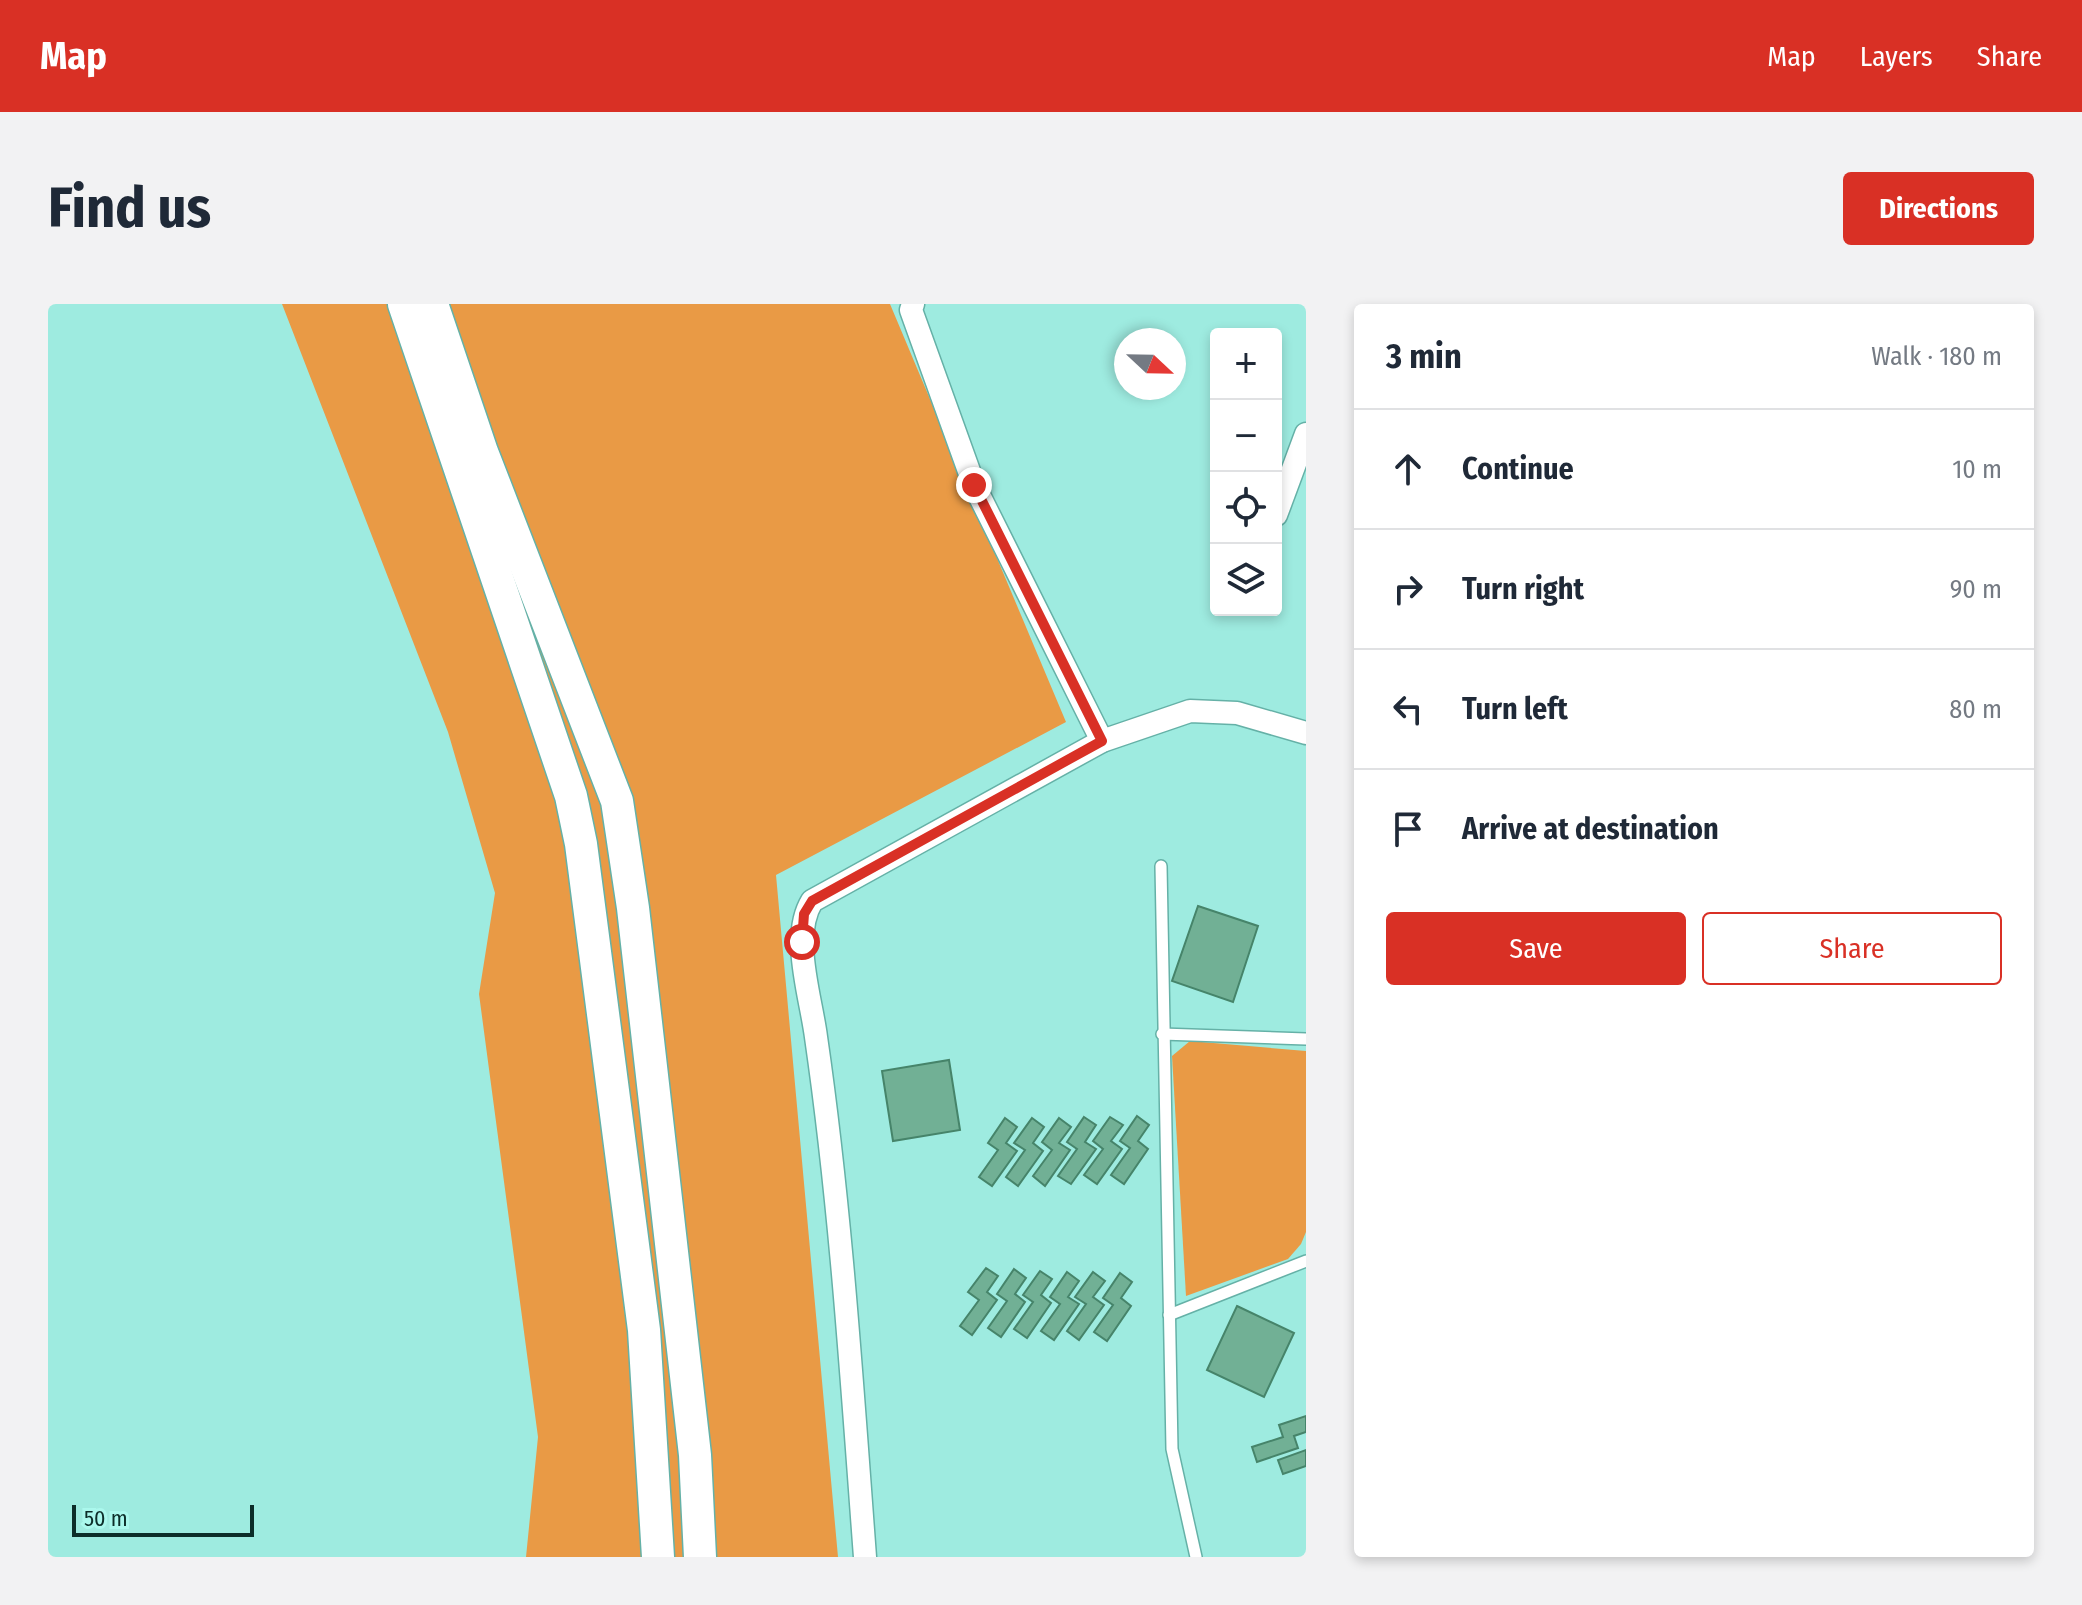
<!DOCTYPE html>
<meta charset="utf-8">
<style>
body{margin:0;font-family:"Fira Sans Condensed",sans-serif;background:#f2f2f3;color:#1f2937}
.controls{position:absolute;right:24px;top:24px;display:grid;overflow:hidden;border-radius:8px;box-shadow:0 4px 12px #0003}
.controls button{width:72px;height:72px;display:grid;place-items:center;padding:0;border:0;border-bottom:2px solid #e0e1e3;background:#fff;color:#1f2937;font:40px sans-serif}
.compass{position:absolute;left:1066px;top:24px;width:72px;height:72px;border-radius:50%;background:#fff;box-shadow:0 4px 12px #0003;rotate:112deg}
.scale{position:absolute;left:24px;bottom:20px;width:182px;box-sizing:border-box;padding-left:8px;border:4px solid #0c2d29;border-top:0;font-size:22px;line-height:28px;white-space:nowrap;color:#0c2d29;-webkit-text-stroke:6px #abf8ed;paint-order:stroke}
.stop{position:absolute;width:24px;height:24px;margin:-18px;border:6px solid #d93025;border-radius:50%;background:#fff}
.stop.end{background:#d93025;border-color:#fff;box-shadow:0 2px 8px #0008}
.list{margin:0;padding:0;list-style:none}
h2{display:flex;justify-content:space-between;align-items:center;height:104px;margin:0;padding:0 32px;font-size:34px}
h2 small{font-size:26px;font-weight:400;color:#747a83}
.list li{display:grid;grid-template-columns:52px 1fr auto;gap:24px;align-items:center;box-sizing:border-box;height:120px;padding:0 32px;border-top:2px solid #e0e1e3}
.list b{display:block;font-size:30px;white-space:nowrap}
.list em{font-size:26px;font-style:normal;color:#747a83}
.actions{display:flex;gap:16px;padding:24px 32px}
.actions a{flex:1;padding:18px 0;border:2px solid #d93025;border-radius:8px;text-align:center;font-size:28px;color:#d93025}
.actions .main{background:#d93025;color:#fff}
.icon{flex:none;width:44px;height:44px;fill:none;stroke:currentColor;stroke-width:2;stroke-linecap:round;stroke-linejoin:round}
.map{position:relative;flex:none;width:1258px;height:1253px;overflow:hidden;border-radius:8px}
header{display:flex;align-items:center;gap:48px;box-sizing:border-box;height:112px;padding:0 40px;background:#d93025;color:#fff}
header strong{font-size:38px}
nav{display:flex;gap:44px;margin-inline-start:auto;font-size:28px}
.intro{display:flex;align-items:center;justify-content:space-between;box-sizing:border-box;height:192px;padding:0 48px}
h1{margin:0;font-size:56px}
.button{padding:20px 36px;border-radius:8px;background:#d93025;color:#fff;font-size:28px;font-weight:700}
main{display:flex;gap:48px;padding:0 48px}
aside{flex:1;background:#fff;border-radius:8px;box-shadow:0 4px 12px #0003}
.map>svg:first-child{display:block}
</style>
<header>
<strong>Map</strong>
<nav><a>Map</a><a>Layers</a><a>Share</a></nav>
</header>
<div class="intro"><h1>Find us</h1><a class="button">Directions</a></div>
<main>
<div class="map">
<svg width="1258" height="1253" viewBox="0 0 1258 1253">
<rect width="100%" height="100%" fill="#9eebe0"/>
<g fill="#e99a45">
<path d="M 234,0 L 842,0 L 1018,418 L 728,571 L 790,1253 L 478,1253 L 490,1133 L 431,690 L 447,589 L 400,428 Z"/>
<path d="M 1142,737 L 1258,747 L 1258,928 L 1253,940 L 1240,955 L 1138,992 L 1124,752 Z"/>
</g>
<g fill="#71b095" stroke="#46846a" stroke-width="2">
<path d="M 1150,602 L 1210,622 L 1185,698 L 1124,677 Z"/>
<path d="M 901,756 L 912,826 L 845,837 L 834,767 Z"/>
<path d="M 1089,812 L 1101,821 L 1090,837 L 1100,845 L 1076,880 L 1063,871 L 1082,844 L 1072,837 Z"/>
<path d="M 1036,813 L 1048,821 L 1037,838 L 1048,845 L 1023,880 L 1010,872 L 1029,845 L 1019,838 Z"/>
<path d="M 1062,813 L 1075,821 L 1063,837 L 1074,845 L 1049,880 L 1036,871 L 1055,845 L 1045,837 Z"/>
<path d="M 957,814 L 969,823 L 958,839 L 969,847 L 944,882 L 931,873 L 950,846 L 940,839 Z"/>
<path d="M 984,814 L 996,823 L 985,839 L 995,847 L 970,882 L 958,873 L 977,846 L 966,839 Z"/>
<path d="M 1011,814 L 1023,823 L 1011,839 L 1022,846 L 997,882 L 985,872 L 1004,846 L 994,838 Z"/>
<path d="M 938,964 L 950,972 L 939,988 L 949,996 L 924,1031 L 912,1022 L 931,996 L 920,988 Z"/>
<path d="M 966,965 L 978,974 L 967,990 L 977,998 L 953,1033 L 940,1024 L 959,997 L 949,990 Z"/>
<path d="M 992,967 L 1004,975 L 993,991 L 1003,999 L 979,1034 L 966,1025 L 985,998 L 975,991 Z"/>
<path d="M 1019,968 L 1031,977 L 1020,993 L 1031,1000 L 1006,1036 L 993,1027 L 1012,1000 L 1002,993 Z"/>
<path d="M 1045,968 L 1057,977 L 1045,993 L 1056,1001 L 1031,1036 L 1019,1027 L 1038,1000 L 1027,993 Z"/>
<path d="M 1072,969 L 1084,978 L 1073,994 L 1083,1002 L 1059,1037 L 1046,1028 L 1065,1001 L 1055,994 Z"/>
<path d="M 1189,1002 L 1246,1029 L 1216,1093 L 1159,1066 Z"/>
<path d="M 1258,1112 L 1258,1128 L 1246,1132 L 1250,1144 L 1209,1158 L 1204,1143 L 1235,1133 L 1231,1121 Z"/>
<path d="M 1258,1146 L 1258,1162 L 1235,1170 L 1230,1156 Z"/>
</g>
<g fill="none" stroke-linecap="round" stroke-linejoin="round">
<g stroke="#65b1a7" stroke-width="14">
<g id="lane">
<path d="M 1113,562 L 1124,1145 L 1148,1253"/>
<path d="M 1114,730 L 1258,735"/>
<path d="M 1121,1011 L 1258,957"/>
</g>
</g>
<g stroke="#65b1a7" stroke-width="25">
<g id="street">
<path d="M 865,0 L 863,6 L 926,181 L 1054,437"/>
<path d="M 1228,211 L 1258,130"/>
<path d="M 817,1253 C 804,1080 793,905 768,733 C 763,693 742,633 764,597 L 1054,437 L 1142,407 L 1189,409 L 1258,429"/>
</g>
</g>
<g stroke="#65b1a7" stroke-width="35">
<g id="secondary">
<path d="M 356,0 L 523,492 L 533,540 L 596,1026 L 610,1253"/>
<path d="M 384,0 L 434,148 L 569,497 L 585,604 L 647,1151 L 652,1253"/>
</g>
</g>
<use href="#lane" stroke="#fff" stroke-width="11"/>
<use href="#street" stroke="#fff" stroke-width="22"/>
<use href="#secondary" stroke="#fff" stroke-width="32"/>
</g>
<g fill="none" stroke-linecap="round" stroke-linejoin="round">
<path stroke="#d93025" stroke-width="10" d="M 754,638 L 756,610 L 764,597 L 1054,437 L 926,181"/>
</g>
</svg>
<div class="controls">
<button>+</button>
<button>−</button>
<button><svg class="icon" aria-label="locate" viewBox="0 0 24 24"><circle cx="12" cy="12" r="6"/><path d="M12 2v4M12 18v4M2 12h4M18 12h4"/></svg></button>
<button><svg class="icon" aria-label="layers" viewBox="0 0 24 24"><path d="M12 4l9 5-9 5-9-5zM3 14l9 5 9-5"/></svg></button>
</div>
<svg class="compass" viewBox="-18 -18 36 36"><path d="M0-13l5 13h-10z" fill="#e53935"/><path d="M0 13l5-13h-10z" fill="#747a83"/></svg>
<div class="scale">50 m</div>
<div class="stop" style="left:754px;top:638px"></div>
<div class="stop end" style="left:926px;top:181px"></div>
</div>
<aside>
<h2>3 min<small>Walk · 180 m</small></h2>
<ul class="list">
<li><svg class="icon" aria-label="ahead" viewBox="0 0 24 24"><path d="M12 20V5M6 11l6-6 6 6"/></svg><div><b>Continue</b></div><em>10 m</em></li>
<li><svg class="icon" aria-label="right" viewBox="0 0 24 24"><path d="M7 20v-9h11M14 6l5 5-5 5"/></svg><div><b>Turn right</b></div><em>90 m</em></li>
<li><svg class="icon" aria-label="left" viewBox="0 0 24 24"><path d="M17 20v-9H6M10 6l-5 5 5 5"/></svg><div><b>Turn left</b></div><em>80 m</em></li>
<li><svg class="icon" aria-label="arrive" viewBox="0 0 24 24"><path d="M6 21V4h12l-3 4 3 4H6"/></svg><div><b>Arrive at destination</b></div></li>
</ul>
<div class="actions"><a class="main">Save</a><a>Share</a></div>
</aside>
</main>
